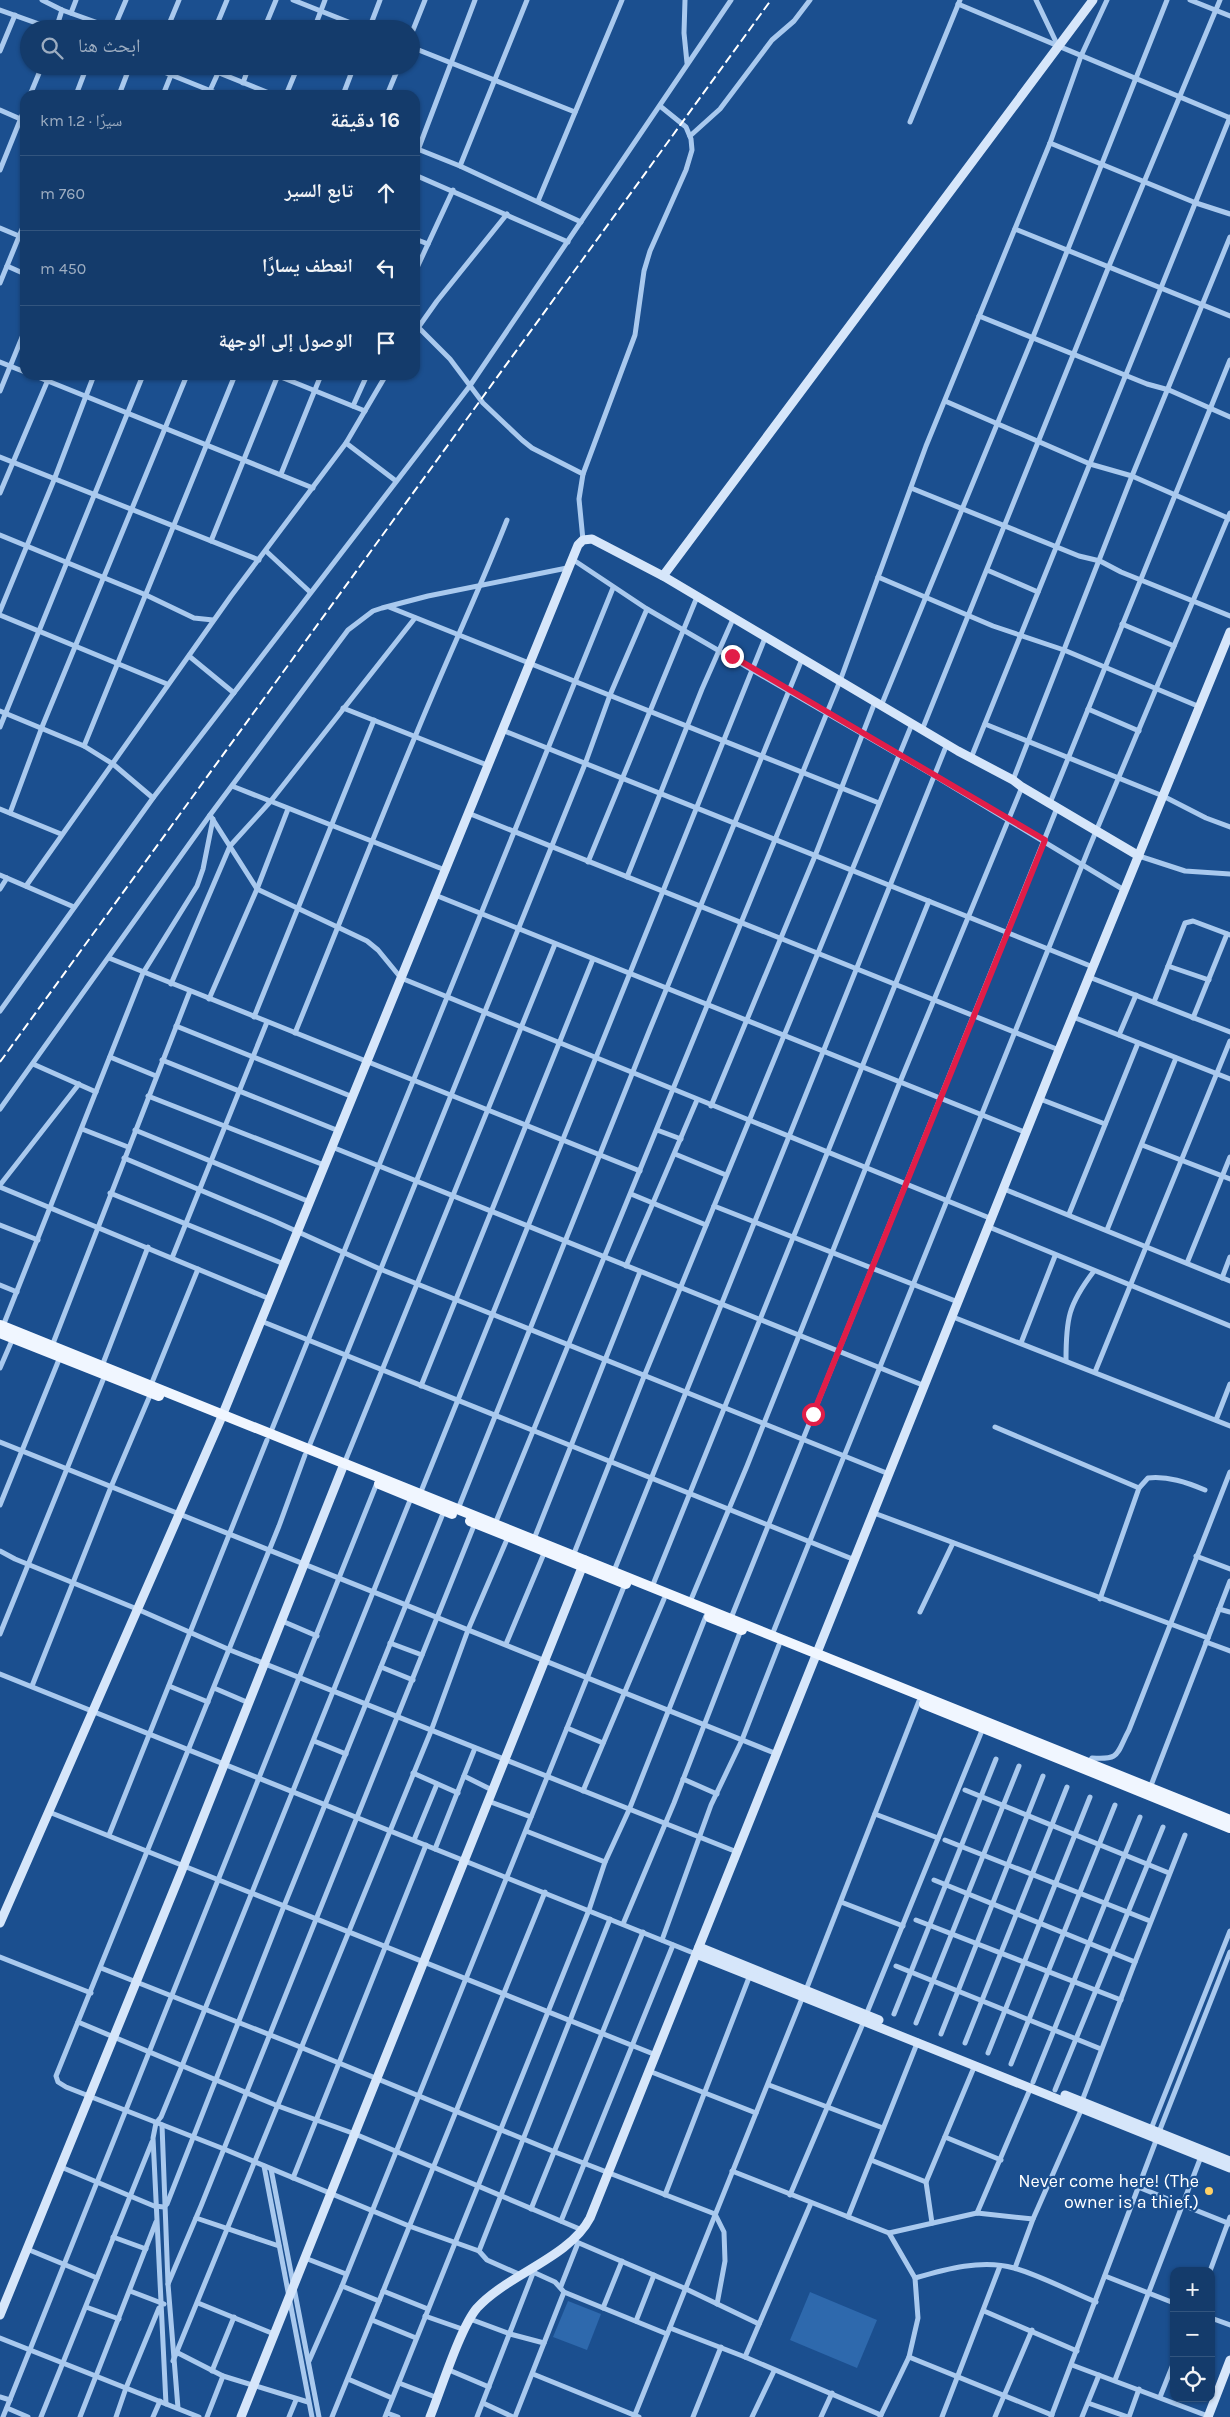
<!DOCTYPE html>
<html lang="ar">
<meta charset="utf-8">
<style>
body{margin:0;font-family:Karla,"Noto Naskh Arabic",sans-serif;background:#214673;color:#f1f3f6;direction:rtl}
.controls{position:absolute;right:15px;bottom:15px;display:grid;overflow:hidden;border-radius:10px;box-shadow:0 1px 4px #0004}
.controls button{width:45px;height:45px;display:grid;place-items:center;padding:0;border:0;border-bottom:1px solid #33557e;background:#143b6b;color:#f1f3f6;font:25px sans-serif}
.stop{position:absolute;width:15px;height:15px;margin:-11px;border:4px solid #e11d48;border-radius:50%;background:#fff}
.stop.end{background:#e11d48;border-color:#fff;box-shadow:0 1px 5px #0008}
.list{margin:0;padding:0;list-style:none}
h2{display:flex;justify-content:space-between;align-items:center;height:65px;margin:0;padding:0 20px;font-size:21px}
h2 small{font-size:16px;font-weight:400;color:#9dadc1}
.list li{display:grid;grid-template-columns:32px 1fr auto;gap:15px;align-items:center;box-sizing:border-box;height:75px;padding:0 20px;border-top:1px solid #33557e}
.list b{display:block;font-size:19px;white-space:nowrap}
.list em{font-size:16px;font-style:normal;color:#9dadc1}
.icon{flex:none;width:28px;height:28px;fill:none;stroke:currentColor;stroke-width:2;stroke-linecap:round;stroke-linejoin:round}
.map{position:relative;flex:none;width:1230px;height:2417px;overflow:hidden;direction:ltr}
.search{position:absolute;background:#143b6b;box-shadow:0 1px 4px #0004;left:20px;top:20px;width:400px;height:55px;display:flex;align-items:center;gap:12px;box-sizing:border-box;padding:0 18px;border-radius:28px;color:#9dadc1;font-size:19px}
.panel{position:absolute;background:#143b6b;box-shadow:0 1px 4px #0004;left:20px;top:90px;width:400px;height:290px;border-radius:15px;direction:rtl}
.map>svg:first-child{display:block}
</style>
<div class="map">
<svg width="1230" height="2417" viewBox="0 0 1230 2417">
<rect width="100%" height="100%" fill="#1b4f8f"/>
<g fill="#2e69ad">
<path d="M 810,2292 L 877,2320 L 857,2368 L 790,2340 Z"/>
<path d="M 568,2301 L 601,2314 L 587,2350 L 553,2337 Z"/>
</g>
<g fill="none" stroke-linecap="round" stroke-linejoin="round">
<g stroke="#a9c9ee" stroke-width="5">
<path d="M 42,0 L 62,10 L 115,29"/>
<path d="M 293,0 L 366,29"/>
<path d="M 685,0 L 684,33 L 687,63"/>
<path d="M 1036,0 L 1058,46"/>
<path d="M 1190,0 L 1230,16"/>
<path d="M 958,4 L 1230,118"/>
<path d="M 0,10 L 53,29"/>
<path d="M 71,13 L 76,0"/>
<path d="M 114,28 L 126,0"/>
<path d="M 56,29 L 62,10"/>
<path d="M 167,29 L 179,0"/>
<path d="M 215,29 L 227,0"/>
<path d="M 264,29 L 276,0"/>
<path d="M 314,29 L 325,0"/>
<path d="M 369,29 L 380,0"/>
<path d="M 411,35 L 425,0"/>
<path d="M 411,47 L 575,112"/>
<path d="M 0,51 L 15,15"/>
<path d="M 149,66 L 221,95"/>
<path d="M 202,66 L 274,95"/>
<path d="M 243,83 L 249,66"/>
<path d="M 30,95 L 42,66"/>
<path d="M 76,95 L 87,66"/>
<path d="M 119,95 L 130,66"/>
<path d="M 163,95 L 171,75"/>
<path d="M 208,95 L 218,73"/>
<path d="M 286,95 L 298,66"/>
<path d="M 343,95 L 354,66"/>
<path d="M 387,95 L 399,66"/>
<path d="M 0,110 L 25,121"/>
<path d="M 910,122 L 960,0"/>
<path d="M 690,136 L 720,109 L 772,40 L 794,21 L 810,0"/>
<path d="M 1050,143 L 1196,203 L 1230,214"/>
<path d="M 415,148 L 460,166 L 581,222"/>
<path d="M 418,150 L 475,0"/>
<path d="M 460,166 L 527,0"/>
<path d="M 0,170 L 25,108"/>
<path d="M 415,175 L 568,242"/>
<path d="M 538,201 L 622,0"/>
<path d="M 0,228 L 19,236"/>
<path d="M 1015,229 L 1230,316"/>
<path d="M 415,239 L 428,244"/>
<path d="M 7,266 L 25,274"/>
<path d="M 415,272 L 453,190"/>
<path d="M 0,283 L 25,222"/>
<path d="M 979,316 L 1147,384 L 1169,390 L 1230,417"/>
<path d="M 415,324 L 450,359 L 483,403 L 522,440 L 532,448 L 583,474"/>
<path d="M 415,332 L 437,301 L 507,214"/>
<path d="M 0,362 L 25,372"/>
<path d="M 33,375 L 313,488"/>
<path d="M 276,375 L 365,411"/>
<path d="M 0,391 L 25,330"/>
<path d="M 945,401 L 1090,464 L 1132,476 L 1230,519"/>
<path d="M 353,406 L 367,375"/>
<path d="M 346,443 L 396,481"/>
<path d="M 0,457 L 259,560"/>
<path d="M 281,474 L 321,375"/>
<path d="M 911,488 L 1079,556 L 1100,561 L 1121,572 L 1230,616"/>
<path d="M 0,493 L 50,375"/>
<path d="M 0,535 L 146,595 L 194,618 L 213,620"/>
<path d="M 583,540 L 579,499 L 583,474 L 635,335 L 644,271 L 650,251 L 686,170 L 692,150 L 691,139 L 686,127 L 660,106"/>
<path d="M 211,541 L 278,375"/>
<path d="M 266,551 L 310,592"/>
<path d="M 572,559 L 647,609 L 935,776 L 1124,890"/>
<path d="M 987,570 L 1038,592"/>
<path d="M 878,577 L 993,626 L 1064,650 L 1200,707"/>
<path d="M 389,607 L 879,803"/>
<path d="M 0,611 L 54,480 L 94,375"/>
<path d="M 0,615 L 167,684"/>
<path d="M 1122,624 L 1174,646"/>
<path d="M 189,656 L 234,693"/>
<path d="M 881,706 L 1033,337 L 1167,0"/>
<path d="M 343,708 L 487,765"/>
<path d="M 1088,709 L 1139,731"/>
<path d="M 0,711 L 84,746 L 113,764 L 153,798"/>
<path d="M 985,724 L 1163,796 L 1206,818 L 1230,827"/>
<path d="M 0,727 L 143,375"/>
<path d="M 502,730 L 1093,967"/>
<path d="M 922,730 L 1109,266 L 1220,0"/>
<path d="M 84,746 L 235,375"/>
<path d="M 971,758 L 1230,117"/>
<path d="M 1013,780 L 1132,476 L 1230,237"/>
<path d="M 232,786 L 445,870"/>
<path d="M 1050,803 L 1230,360"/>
<path d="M 0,809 L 61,834"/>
<path d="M 10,813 L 42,727 L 187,375"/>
<path d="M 468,813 L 1059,1050"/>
<path d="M 210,815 L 257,889 L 367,941 L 378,950 L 401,978 L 673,1089 L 495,1524"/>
<path d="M 1139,856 L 1185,871 L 1230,874"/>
<path d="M 588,862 L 697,597"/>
<path d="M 0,875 L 74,907"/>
<path d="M 627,877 L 702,689 L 733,619"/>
<path d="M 26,886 L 231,596 L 346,443 L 386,375"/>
<path d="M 0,889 L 7,878"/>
<path d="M 435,895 L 1027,1133"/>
<path d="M 109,958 L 640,1171"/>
<path d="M 1168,966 L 1209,980"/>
<path d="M 1089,977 L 1230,1032"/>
<path d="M 171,984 L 230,846 L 270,802 L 415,618"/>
<path d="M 209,999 L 257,889 L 288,809"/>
<path d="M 1154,1002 L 1185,923 L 1193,921 L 1230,935"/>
<path d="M 0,1011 L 153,798 L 469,387 L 731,0"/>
<path d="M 254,1017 L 374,720"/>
<path d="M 1073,1017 L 1230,1079"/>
<path d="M 1193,1018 L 1227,934"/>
<path d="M 176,1026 L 353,1097"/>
<path d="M 295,1033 C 336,933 375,832 417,732 C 446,661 479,591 507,520"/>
<path d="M 1119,1035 L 1136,995"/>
<path d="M 110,1057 L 156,1076"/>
<path d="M 162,1060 L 339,1131"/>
<path d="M 33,1064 L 96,1092"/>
<path d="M 148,1096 L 324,1165"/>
<path d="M 1040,1099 L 1105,1124"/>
<path d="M 711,1106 L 815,856 L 875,702"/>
<path d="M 0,1109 L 210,815 L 348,630 L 373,611 L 382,608 L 428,596 L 567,568"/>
<path d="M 82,1129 L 128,1147"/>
<path d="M 135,1130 L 310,1202"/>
<path d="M 657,1130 L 681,1139"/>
<path d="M 1142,1145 L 1230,1179"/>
<path d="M 332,1147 L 925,1386"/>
<path d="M 675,1154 L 726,1175"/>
<path d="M 124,1158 L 274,1221 L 380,1269 L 889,1474"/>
<path d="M 0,1185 L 79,1084"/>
<path d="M 0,1187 L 270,1299"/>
<path d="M 1004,1189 L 1230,1281"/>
<path d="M 110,1193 L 284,1264"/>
<path d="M 631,1194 L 706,1225"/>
<path d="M 714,1206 L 958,1302"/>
<path d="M 1069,1214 L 1138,1043"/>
<path d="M 992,1219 L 673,1089 L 840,681 L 926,446 L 1050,143 L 1081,56 L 1107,0"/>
<path d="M 0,1225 L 38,1240"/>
<path d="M 989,1227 L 1230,1326"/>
<path d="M 1107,1230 L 1176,1058"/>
<path d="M 172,1258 L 267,1022"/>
<path d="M 1187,1263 L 1230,1157"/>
<path d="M 626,1266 L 697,1100"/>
<path d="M 1222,1278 L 1230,1257"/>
<path d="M 0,1285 L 17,1292"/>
<path d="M 953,1317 L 1230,1426"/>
<path d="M 261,1321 L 855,1560"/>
<path d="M 3,1326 L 143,973 L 197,886 L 203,869 L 213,819"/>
<path d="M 1021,1343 L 1055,1256"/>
<path d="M 52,1346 L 190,991"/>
<path d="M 1066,1360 C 1066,1319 1068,1305 1094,1271"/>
<path d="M 102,1366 L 148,1247"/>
<path d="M 0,1368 L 13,1338"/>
<path d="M 1095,1372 L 1230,1041"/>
<path d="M 151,1385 L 198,1269"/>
<path d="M 421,1386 L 593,959"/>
<path d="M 1216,1420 L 1230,1384"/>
<path d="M 995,1427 L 1139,1488"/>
<path d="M 270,1434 L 613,588"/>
<path d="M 0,1442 L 777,1754"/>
<path d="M 308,1449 L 585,764 L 610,695 L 647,609"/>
<path d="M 305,1455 L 279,1526 L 56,2076 L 58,2082 L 66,2087 L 224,2149 L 409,2226 L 479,2251 L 487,2260 L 521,2275"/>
<path d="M 344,1464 L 555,944"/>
<path d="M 420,1494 L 765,638"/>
<path d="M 0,1505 L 60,1357"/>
<path d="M 458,1509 L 650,1029 L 802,659"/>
<path d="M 874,1513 L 1208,1638"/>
<path d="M 534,1539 L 640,1272"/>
<path d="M 0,1551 L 15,1559 L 137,1609 L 230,1650 L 737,1852"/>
<path d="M 573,1556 L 645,1374 L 912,724"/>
<path d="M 1196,1556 L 1230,1569"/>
<path d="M 614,1571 L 947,744"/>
<path d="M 652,1587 L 929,901"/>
<path d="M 1100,1599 L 1139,1488 L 1148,1478 C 1168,1476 1186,1482 1205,1490"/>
<path d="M 690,1602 L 747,1466 L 900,1082 L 1022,787"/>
<path d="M 1219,1609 L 1230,1612"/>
<path d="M 920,1612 L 953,1543"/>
<path d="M 731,1618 L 1057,808"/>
<path d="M 282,1621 L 317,1636"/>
<path d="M 0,1634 L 105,1375"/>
<path d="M 772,1635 L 1089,848 L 1230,513"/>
<path d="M 1206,1642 L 1230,1651"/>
<path d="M 390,1643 L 422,1655"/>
<path d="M 506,1644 L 545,1551"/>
<path d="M 381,1667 L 413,1680"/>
<path d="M 0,1674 L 696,1954"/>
<path d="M 32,1686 L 111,1487 L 151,1393"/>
<path d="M 169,1686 L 208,1702"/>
<path d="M 214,1688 L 249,1703"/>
<path d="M 567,1728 L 603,1743"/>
<path d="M 314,1741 L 346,1754"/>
<path d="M 1088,1764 L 1092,1758 C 1121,1760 1116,1754 1129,1730 L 1230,1472"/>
<path d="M 413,1773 L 458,1793"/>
<path d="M 464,1776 L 492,1790"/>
<path d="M 683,1779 L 717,1794"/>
<path d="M 1150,1788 L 1230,1581"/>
<path d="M 965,1790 L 1169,1873"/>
<path d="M 583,1791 L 664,1599"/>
<path d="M 488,1801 L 531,1817"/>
<path d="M 49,1812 L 656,2055"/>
<path d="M 875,1814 L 938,1838"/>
<path d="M 526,1831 L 605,1862"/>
<path d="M 109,1835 L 267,1440"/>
<path d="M 414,1840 L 437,1784"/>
<path d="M 945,1840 L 1150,1921"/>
<path d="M 435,1849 L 475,1748"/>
<path d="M 934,1880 L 1135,1962 L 1082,2101"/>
<path d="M 841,1902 L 903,1926"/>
<path d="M 916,1920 L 1121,2000"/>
<path d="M 623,1924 L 674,1803 L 741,1630"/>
<path d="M 662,1940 L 711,1805 L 742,1740 L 779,1645"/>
<path d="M 0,1957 L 91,1993"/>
<path d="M 1135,1962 L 1185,1835"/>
<path d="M 896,1966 L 1101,2049"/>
<path d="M 101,1968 L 288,2042 L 555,2152 L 715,2214 L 724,2232 L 725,2261 L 717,2304"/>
<path d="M 806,1990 L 919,1701"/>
<path d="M 894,2014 L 996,1759"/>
<path d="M 866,2015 L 983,1728"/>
<path d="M 78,2022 L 278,2106 L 355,2134 L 582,2230"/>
<path d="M 916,2023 L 1019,1766"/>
<path d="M 941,2034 L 1043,1776"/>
<path d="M 965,2043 L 1067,1787"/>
<path d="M 988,2053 L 1090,1797"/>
<path d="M 1011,2064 L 1115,1805"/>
<path d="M 649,2071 L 756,2113"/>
<path d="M 1033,2082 L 1140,1817"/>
<path d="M 769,2085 L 883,2128"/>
<path d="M 1055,2090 L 1163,1827"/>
<path d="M 162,2125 L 168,2284 L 178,2408"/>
<path d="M 1151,2129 L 1230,1931"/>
<path d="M 1159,2132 L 1230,1952"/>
<path d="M 945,2137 L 1001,2160"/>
<path d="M 871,2160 L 926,2182"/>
<path d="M 264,2166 L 312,2417"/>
<path d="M 61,2167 L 154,2206 L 164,2207 L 167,2204 L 284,1906 L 444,1511"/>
<path d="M 271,2169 L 319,2417"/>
<path d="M 732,2171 L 889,2233 L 915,2278 L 918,2318 L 909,2357 L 880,2417"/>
<path d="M 293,2178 L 426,1845"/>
<path d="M 1138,2187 L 1230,2224"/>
<path d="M 665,2195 L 750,1975"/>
<path d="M 790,2195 L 864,2021"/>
<path d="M 531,2209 L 643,1932"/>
<path d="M 977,2213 L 1031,2087"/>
<path d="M 848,2217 L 918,2041"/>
<path d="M 196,2218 L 279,2246"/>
<path d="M 561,2221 L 673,1945"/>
<path d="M 932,2223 L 926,2182 L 975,2065"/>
<path d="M 889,2233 L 977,2213 L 1033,2219"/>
<path d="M 113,2237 L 146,2249"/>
<path d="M 572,2240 L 684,2288 L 759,2324"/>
<path d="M 27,2249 L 97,2278"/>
<path d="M 479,2251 L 610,1919"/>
<path d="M 305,2258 L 346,2274"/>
<path d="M 1015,2268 L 1033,2219 L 1082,2108"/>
<path d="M 1210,2271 L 1230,2217"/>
<path d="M 533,2272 L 555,2282 L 564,2292 L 667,2334"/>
<path d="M 1105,2276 L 1174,2303"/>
<path d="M 915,2278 C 946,2269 982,2259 1014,2268 C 1042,2276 1069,2291 1096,2302"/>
<path d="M 168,2284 L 201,2206 L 475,1523"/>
<path d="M 342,2286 L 379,2301"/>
<path d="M 561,2286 L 578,2243"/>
<path d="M 130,2291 L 164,2304"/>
<path d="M 383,2291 L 428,2309"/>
<path d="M 198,2303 L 274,2334"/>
<path d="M 86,2307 L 119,2319"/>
<path d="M 603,2308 L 622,2261"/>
<path d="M 984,2311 L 1077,2351"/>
<path d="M 425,2316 L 465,2330"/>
<path d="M 1211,2318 L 1230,2325"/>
<path d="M 470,2319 L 510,2334 L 544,2343"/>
<path d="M 372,2320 L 416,2338"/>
<path d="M 636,2321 L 654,2275"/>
<path d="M 670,2328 L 745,2357 L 881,2415"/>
<path d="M 0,2338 L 199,2417"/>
<path d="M 178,2353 L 223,2376 L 308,2402"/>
<path d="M 745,2357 L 811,2203"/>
<path d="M 909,2357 L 1052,2415"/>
<path d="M 173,2361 L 431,1731 L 468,1630 L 508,1537"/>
<path d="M 309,2361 L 342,2286 L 625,1584"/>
<path d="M 1072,2365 L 1208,2416"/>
<path d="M 449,2370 L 489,2387"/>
<path d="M 212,2371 L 234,2317"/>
<path d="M 533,2374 L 639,2417"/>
<path d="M 348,2379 L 392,2398"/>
<path d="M 1115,2380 L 1202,2154"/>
<path d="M 399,2383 L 438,2398"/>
<path d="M 0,2397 L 10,2400"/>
<path d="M 1160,2397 L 1174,2362"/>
<path d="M 483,2403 L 513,2417"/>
<path d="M 1088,2403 L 1128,2417"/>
<path d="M 166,2404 L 153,2138 L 156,2123 L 161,2117 L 182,2066 L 411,1498"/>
<path d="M 7,2408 L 28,2417"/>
<path d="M 387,2413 L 398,2417"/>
<path d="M 3,2417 L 377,1483"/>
<path d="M 41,2417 L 152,2142"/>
<path d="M 80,2417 L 156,2222"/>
<path d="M 116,2417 L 126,2388 L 159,2308"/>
<path d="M 153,2417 L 160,2401"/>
<path d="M 207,2417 L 223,2376"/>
<path d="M 289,2417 L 296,2400"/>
<path d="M 332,2417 L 545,1892"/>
<path d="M 385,2417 L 589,1910 L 605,1862 L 629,1810 L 706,1616"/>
<path d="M 477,2417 L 535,2268"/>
<path d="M 515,2417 L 564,2292"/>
<path d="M 634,2417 L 803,1996"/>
<path d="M 693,2417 L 721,2347"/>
<path d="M 752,2417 L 774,2371"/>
<path d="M 821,2417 L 832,2393"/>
<path d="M 942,2417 L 1000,2266"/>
<path d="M 995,2417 L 1032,2330"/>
<path d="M 1051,2417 L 1157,2138"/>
<path d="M 1082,2417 L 1099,2375"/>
<path d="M 1129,2417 L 1139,2389"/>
</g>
<g stroke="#d6e6fa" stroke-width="9">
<path d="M 663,576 L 1093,0"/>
<path d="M 0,1923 L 220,1421 L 578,545 L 583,540 L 592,539 L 663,576 L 958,751 L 1013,780 L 1022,787 L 1139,856"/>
<path d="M 699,1947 L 879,2020"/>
<path d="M 696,1954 L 1230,2168"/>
<path d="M 1065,2095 L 1230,2161"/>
<path d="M 0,2315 L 184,1865 L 344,1464"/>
<path d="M 241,2417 L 585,1560"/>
<path d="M 430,2417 C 441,2390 460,2328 477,2308 C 508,2274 569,2258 590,2218 L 1059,1050 L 1230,632"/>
<path d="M 1208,2417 L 1230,2360"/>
</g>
<g stroke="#f0f6ff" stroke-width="10">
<path d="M 0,1325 L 1230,1820"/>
<path d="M 0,1333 L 159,1396"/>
<path d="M 379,1484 L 452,1514"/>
<path d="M 470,1521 L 626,1584"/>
<path d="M 709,1617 L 742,1630"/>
<path d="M 924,1704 L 1230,1828"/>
</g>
<path stroke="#fff" stroke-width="2" stroke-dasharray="9 4" stroke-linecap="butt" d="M 0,1062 L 771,0"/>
</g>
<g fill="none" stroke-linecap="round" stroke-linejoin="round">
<path stroke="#e11d48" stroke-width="6" d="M 732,656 L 1045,840 L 813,1414"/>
</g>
<circle fill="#ffd166" stroke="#1b4f8f" stroke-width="2" cx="1209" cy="2191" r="5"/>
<g text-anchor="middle" stroke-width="4.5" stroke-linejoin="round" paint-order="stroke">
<g font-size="18" fill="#fff" stroke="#1b4f8f" text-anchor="end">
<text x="1199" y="2187">Never come here! (The<tspan x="1199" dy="21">owner is a thief.)</tspan></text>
</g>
</g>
</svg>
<div class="controls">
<button>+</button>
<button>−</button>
<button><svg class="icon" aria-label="locate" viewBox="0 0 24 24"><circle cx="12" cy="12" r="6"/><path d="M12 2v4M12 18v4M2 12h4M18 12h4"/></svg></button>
</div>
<div class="stop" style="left:813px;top:1414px"></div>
<div class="stop end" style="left:732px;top:656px"></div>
<div class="search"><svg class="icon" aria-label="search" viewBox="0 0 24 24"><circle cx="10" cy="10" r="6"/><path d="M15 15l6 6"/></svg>ابحث هنا</div>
<section class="panel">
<h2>16 دقيقة<small>سيرًا · 1.2 km</small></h2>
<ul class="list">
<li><svg class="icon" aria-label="ahead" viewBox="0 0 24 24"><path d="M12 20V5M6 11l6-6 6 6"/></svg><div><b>تابع السير</b></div><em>760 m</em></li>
<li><svg class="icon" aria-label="left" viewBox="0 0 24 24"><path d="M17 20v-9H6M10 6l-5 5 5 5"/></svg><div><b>انعطف يسارًا</b></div><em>450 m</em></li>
<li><svg class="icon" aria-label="arrive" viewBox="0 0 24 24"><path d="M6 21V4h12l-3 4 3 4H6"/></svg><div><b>الوصول إلى الوجهة</b></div></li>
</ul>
</section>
</div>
